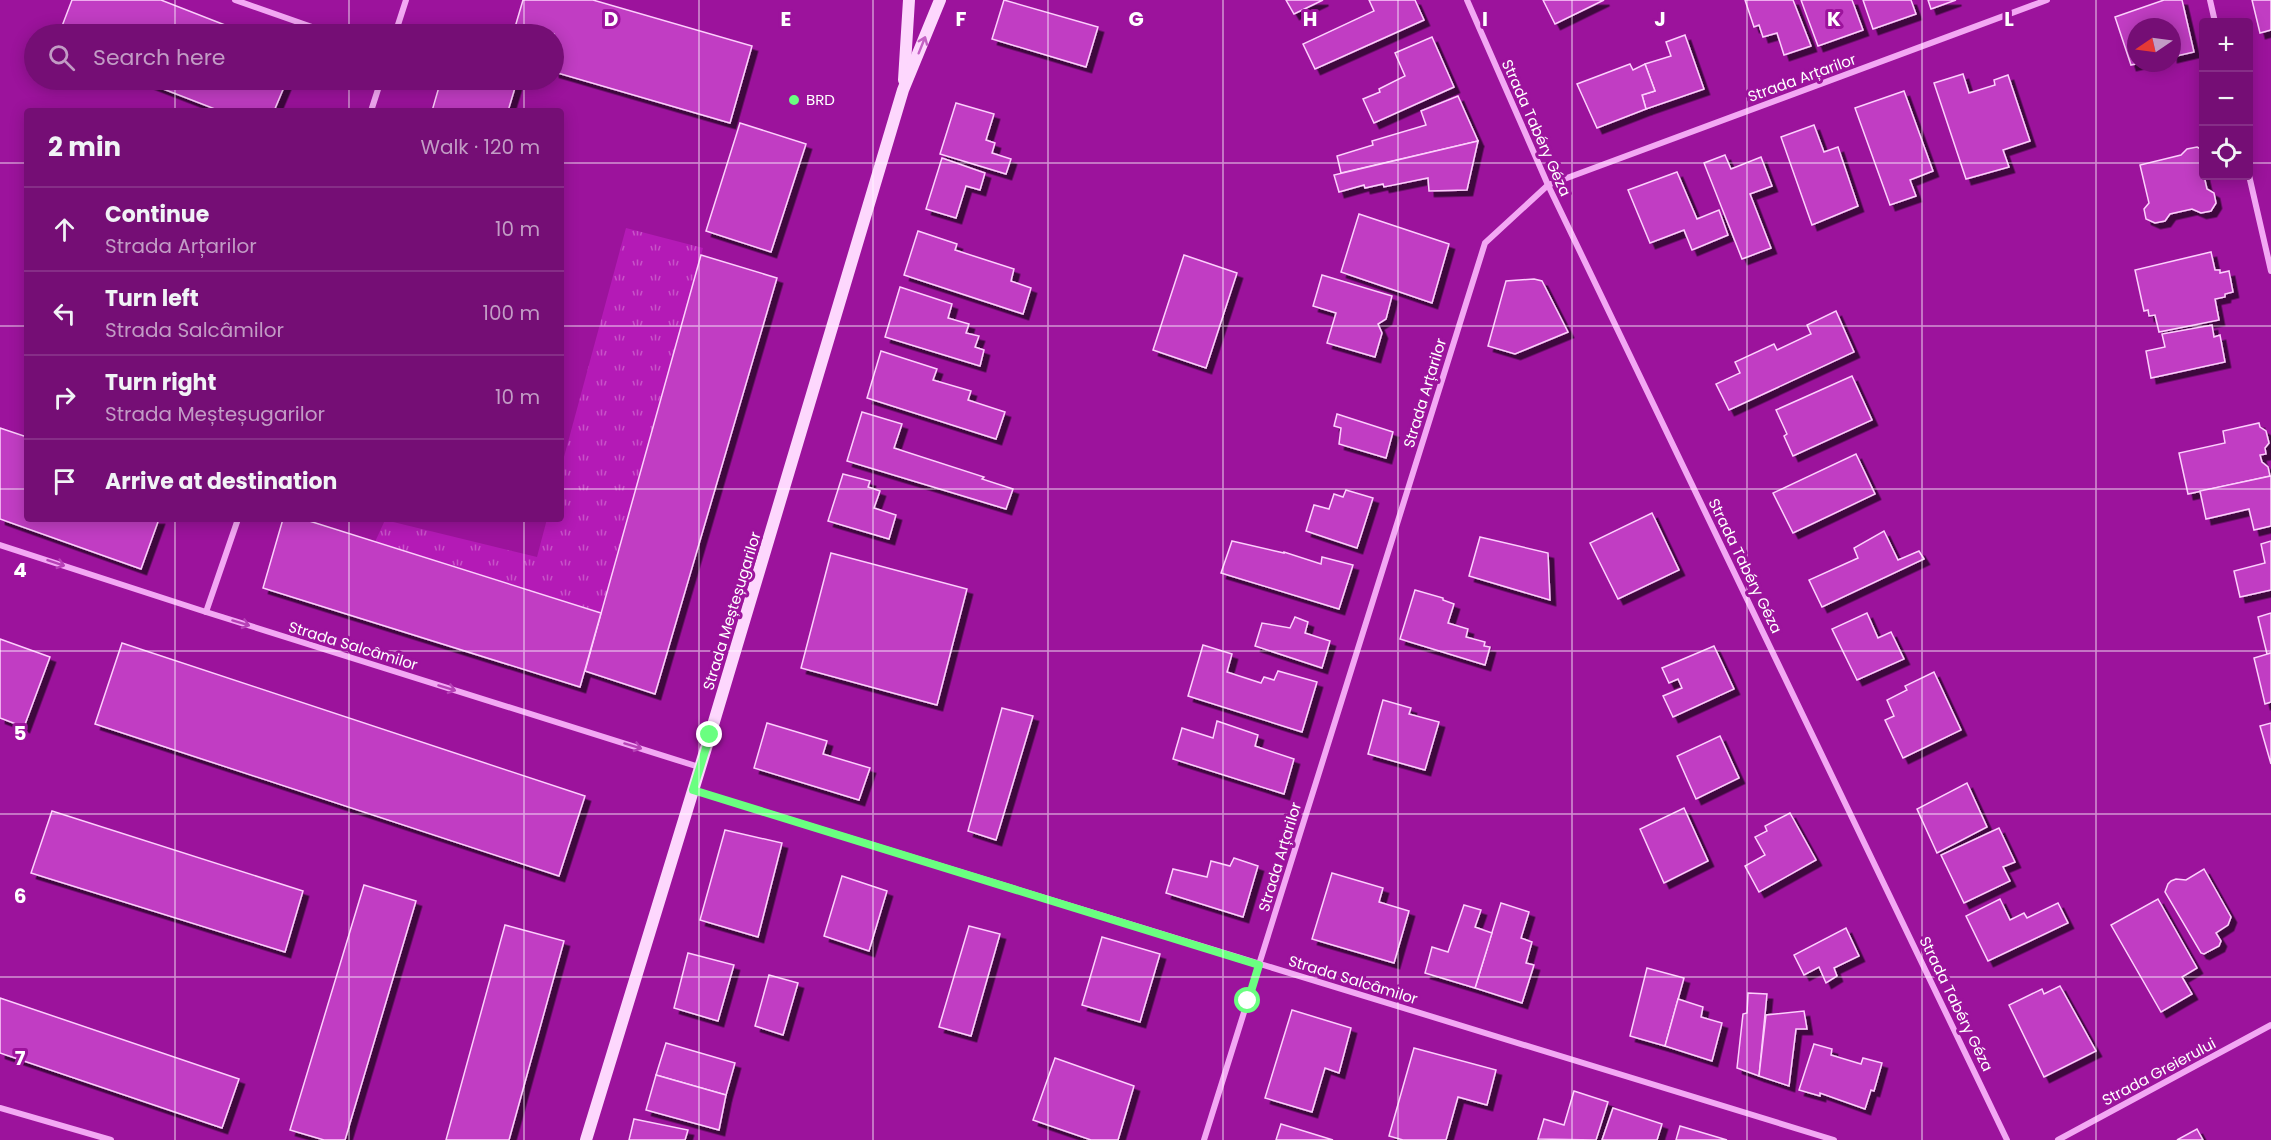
<!DOCTYPE html>
<meta charset="utf-8">
<style>
body{margin:0;font-family:Poppins,sans-serif;background:#7a177a;color:#f1f3f6}
.controls{position:absolute;right:18px;top:18px;display:grid;overflow:hidden;border-radius:6px;box-shadow:0 3px 15px #0003}
.controls button{width:54px;height:54px;display:grid;place-items:center;padding:0;border:0;border-bottom:2px solid #862e87;background:#750e75;color:#f1f3f6;font:30px sans-serif}
.compass{position:absolute;left:2127px;top:18px;width:54px;height:54px;border-radius:50%;background:#750e75;box-shadow:0 3px 15px #0003;rotate:257deg}
.stop{position:absolute;width:18px;height:18px;margin:-14px;border:4px solid #6aff80;border-radius:50%;background:#fff}
.stop.end{background:#6aff80;border-color:#fff;box-shadow:0 2px 6px #0008}
.list{margin:0;padding:0;list-style:none}
h2{display:flex;justify-content:space-between;align-items:center;height:78px;margin:0;padding:0 24px;font-size:26px}
h2 small{font-size:20px;font-weight:400;color:#c29cc5}
.list li{display:grid;grid-template-columns:39px 1fr auto;gap:18px;align-items:center;box-sizing:border-box;height:84px;padding:0 24px;border-top:2px solid #862e87}
.list b{display:block;font-size:22px;white-space:nowrap}
.list p{margin:0;font-size:20px;white-space:nowrap;color:#c29cc5}
.list em{font-size:20px;font-style:normal;color:#c29cc5}
.icon{flex:none;width:33px;height:33px;fill:none;stroke:currentColor;stroke-width:2;stroke-linecap:round;stroke-linejoin:round}
.map{position:relative;flex:none;width:2271px;height:1140px;overflow:hidden}
.search{position:absolute;background:#750e75;box-shadow:0 3px 15px #0003;left:24px;top:24px;width:540px;height:66px;display:flex;align-items:center;gap:15px;box-sizing:border-box;padding:0 21px;border-radius:33px;color:#c29cc5;font-size:22px}
.panel{position:absolute;background:#750e75;box-shadow:0 3px 15px #0003;left:24px;top:108px;width:540px;height:414px;border-radius:6px}
.map>svg:first-child{display:block}
</style>
<div class="map">
<svg width="2271" height="1140" viewBox="0 0 2271 1140">
<defs>
<pattern id="grass-tufts" width="24" height="20" patternUnits="userSpaceOnUse" patternTransform="scale(1.5)"><rect width="24" height="20" fill="#b41ab6"/><path d="M3 7l-1-3M5 7V3M7 7l1-3M15 17l-1-3M17 17v-4M19 17l1-3" fill="none" stroke="#c753c8"/></pattern>
<filter id="shadow"><feDropShadow dx="5.5" dy="5.5" stdDeviation="0" flood-color="#0009"/></filter>
</defs>
<rect width="100%" height="100%" fill="#9c139c"/>
<path fill="url(#grass-tufts)" d="M 626,228 L 703,248 L 601,613 L 375,542 L 385,520 L 537,557 L 547,519 L 561,519 L 561,468 Z"/>
<g fill="#c13cc3" stroke="#fdd0fd" stroke-width="1.5" filter="url(#shadow)">
<path d="M 72,0 L 161,0 L 248,34 L 59,34 Z"/>
<path d="M 523,0 L 593,0 L 752,46 L 730,123 L 554,72 L 554,34 L 513,34 Z"/>
<path d="M 1004,0 L 1098,27 L 1086,67 L 992,39 Z"/>
<path d="M 1286,0 L 1323,0 L 1294,14 Z"/>
<path d="M 1369,0 L 1415,0 L 1424,20 L 1315,69 L 1303,44 L 1374,11 Z"/>
<path d="M 1543,0 L 1604,0 L 1555,24 Z"/>
<path d="M 1745,0 L 1793,0 L 1811,46 L 1784,55 L 1777,33 L 1763,37 L 1759,25 L 1754,27 Z"/>
<path d="M 1801,0 L 1852,0 L 1863,30 L 1818,46 Z"/>
<path d="M 1863,0 L 1911,0 L 1916,14 L 1873,29 Z"/>
<path d="M 1928,0 L 1956,0 L 1931,9 Z"/>
<path d="M 2164,0 L 2182,0 L 2194,52 L 2172,57 L 2172,27 L 2136,27 L 2136,63 L 2140,63 L 2131,65 L 2115,17 Z"/>
<path d="M 2252,0 L 2271,0 L 2271,30 L 2260,33 Z"/>
<path d="M 1685,35 L 1704,89 L 1646,109 L 1642,95 L 1655,91 L 1645,64 L 1671,56 L 1666,42 Z"/>
<path d="M 1432,37 L 1454,87 L 1374,123 L 1363,99 L 1380,92 L 1379,89 L 1405,76 L 1395,53 Z"/>
<path d="M 1630,64 L 1633,70 L 1645,64 L 1655,91 L 1642,95 L 1646,109 L 1597,128 L 1577,84 Z"/>
<path d="M 1963,74 L 1969,93 L 1995,85 L 1994,80 L 2008,75 L 2030,141 L 2003,150 L 2009,167 L 1966,179 L 1934,83 Z"/>
<path d="M 140,80 L 287,80 L 274,111 L 220,111 Z"/>
<path d="M 441,80 L 512,80 L 517,81 L 508,111 L 432,111 Z"/>
<path d="M 1904,91 L 1933,171 L 1910,180 L 1916,196 L 1890,205 L 1855,108 Z"/>
<path d="M 1458,96 L 1478,141 L 1341,173 L 1337,156 L 1373,145 L 1372,141 L 1426,125 L 1421,111 Z"/>
<path d="M 956,103 L 994,114 L 986,140 L 995,143 L 992,153 L 1011,159 L 1006,174 L 940,154 Z"/>
<path d="M 740,123 L 806,144 L 771,252 L 706,231 Z"/>
<path d="M 1814,125 L 1824,152 L 1838,147 L 1858,206 L 1812,225 L 1781,137 Z"/>
<path d="M 1478,141 L 1467,190 L 1429,191 L 1428,178 L 1384,187 L 1383,184 L 1365,188 L 1364,185 L 1339,192 L 1334,175 Z"/>
<path d="M 2197,147 L 2204,151 L 2204,176 L 2207,189 L 2214,193 L 2216,203 L 2211,211 L 2201,213 L 2192,209 L 2170,214 L 2165,221 L 2155,223 L 2146,219 L 2144,209 L 2149,203 L 2140,165 L 2181,155 L 2187,149 Z"/>
<path d="M 1725,155 L 1731,169 L 1761,157 L 1772,186 L 1750,194 L 1771,248 L 1742,259 L 1704,163 Z"/>
<path d="M 942,158 L 985,173 L 980,190 L 966,186 L 956,218 L 926,209 Z"/>
<path d="M 1677,172 L 1697,219 L 1719,210 L 1728,235 L 1692,250 L 1684,230 L 1650,243 L 1628,190 Z"/>
<path d="M 1359,214 L 1449,244 L 1432,303 L 1341,272 Z"/>
<path d="M 918,231 L 957,244 L 955,250 L 1014,269 L 1011,281 L 1031,288 L 1023,314 L 904,275 Z"/>
<path d="M 2211,252 L 2215,270 L 2220,270 L 2220,273 L 2229,271 L 2233,292 L 2225,294 L 2225,297 L 2215,299 L 2219,320 L 2159,332 L 2155,315 L 2149,316 L 2148,310 L 2144,311 L 2135,270 Z"/>
<path d="M 701,255 L 777,278 L 655,694 L 585,671 Z"/>
<path d="M 1184,255 L 1237,273 L 1206,368 L 1153,350 Z"/>
<path d="M 1322,275 L 1392,296 L 1386,319 L 1378,324 L 1382,333 L 1375,357 L 1327,343 L 1336,313 L 1313,306 Z"/>
<path d="M 1534,279 L 1542,281 L 1568,332 L 1515,354 L 1488,346 L 1506,281 Z"/>
<path d="M 900,287 L 952,304 L 948,318 L 969,324 L 966,333 L 979,336 L 975,347 L 984,350 L 980,366 L 885,337 Z"/>
<path d="M 1836,311 L 1854,352 L 1729,410 L 1716,384 L 1740,373 L 1735,362 L 1774,344 L 1777,350 L 1811,334 L 1807,325 Z"/>
<path d="M 2212,325 L 2214,337 L 2220,335 L 2225,362 L 2151,378 L 2146,351 L 2165,347 L 2162,334 Z"/>
<path d="M 881,351 L 937,369 L 933,380 L 971,391 L 968,400 L 1005,412 L 996,439 L 867,398 Z"/>
<path d="M 1852,376 L 1872,420 L 1793,456 L 1784,436 L 1787,434 L 1776,410 Z"/>
<path d="M 862,412 L 902,424 L 894,448 L 984,477 L 982,479 L 1013,489 L 1006,509 L 847,461 Z"/>
<path d="M 1337,414 L 1393,432 L 1386,458 L 1339,444 L 1341,428 L 1334,426 Z"/>
<path d="M 2259,423 L 2260,427 L 2266,431 L 2269,443 L 2265,448 L 2266,454 L 2260,455 L 2262,462 L 2268,467 L 2270,476 L 2188,494 L 2179,453 L 2225,443 L 2223,431 Z"/>
<path d="M 0,428 L 27,437 L 27,519 L 159,519 L 141,569 L 0,519 Z"/>
<path d="M 1856,454 L 1875,494 L 1793,533 L 1773,493 Z"/>
<path d="M 843,474 L 870,481 L 868,487 L 880,491 L 874,508 L 896,515 L 889,539 L 828,521 Z"/>
<path d="M 2271,476 L 2271,526 L 2254,530 L 2249,509 L 2206,519 L 2200,491 Z"/>
<path d="M 1346,490 L 1373,498 L 1357,548 L 1306,531 L 1314,505 L 1329,509 L 1334,494 L 1343,497 Z"/>
<path d="M 1652,513 L 1679,570 L 1618,599 L 1590,543 Z"/>
<path d="M 283,519 L 303,519 L 601,613 L 580,687 L 263,588 Z"/>
<path d="M 1884,531 L 1898,560 L 1919,551 L 1924,559 L 1822,607 L 1809,580 L 1858,558 L 1854,548 Z"/>
<path d="M 1480,537 L 1548,553 L 1550,600 L 1469,576 Z"/>
<path d="M 1232,541 L 1284,553 L 1284,552 L 1321,564 L 1322,557 L 1353,565 L 1339,609 L 1221,573 Z"/>
<path d="M 2271,541 L 2271,590 L 2240,597 L 2234,571 L 2265,563 L 2261,544 Z"/>
<path d="M 831,553 L 967,589 L 937,705 L 801,668 Z"/>
<path d="M 1415,590 L 1443,598 L 1443,600 L 1454,604 L 1448,623 L 1468,629 L 1466,637 L 1485,642 L 1484,646 L 1490,647 L 1485,665 L 1400,639 Z"/>
<path d="M 1867,613 L 1878,638 L 1891,632 L 1904,659 L 1857,680 L 1832,629 Z"/>
<path d="M 2271,613 L 2271,653 L 2267,654 L 2258,617 Z"/>
<path d="M 1295,617 L 1308,622 L 1305,633 L 1330,641 L 1322,668 L 1255,646 L 1262,623 L 1290,628 Z"/>
<path d="M 0,639 L 50,657 L 24,727 L 0,718 Z"/>
<path d="M 122,643 L 585,796 L 559,876 L 95,724 Z"/>
<path d="M 1203,645 L 1232,654 L 1227,672 L 1261,683 L 1264,677 L 1274,680 L 1278,671 L 1317,682 L 1302,732 L 1188,696 Z"/>
<path d="M 1714,646 L 1734,689 L 1673,717 L 1663,696 L 1682,688 L 1678,679 L 1669,683 L 1662,668 Z"/>
<path d="M 2271,653 L 2271,702 L 2265,704 L 2254,658 Z"/>
<path d="M 1934,672 L 1961,730 L 1903,758 L 1885,720 L 1894,716 L 1887,700 L 1907,690 L 1905,686 Z"/>
<path d="M 1383,700 L 1411,708 L 1409,714 L 1439,722 L 1425,770 L 1368,754 Z"/>
<path d="M 1002,708 L 1033,716 L 996,840 L 968,831 Z"/>
<path d="M 1217,721 L 1258,735 L 1255,746 L 1294,759 L 1284,794 L 1173,759 L 1182,728 L 1213,738 Z"/>
<path d="M 767,723 L 827,741 L 823,754 L 870,768 L 859,800 L 754,768 Z"/>
<path d="M 2271,723 L 2271,764 L 2260,726 Z"/>
<path d="M 1720,736 L 1739,778 L 1696,799 L 1677,756 Z"/>
<path d="M 1967,783 L 1987,827 L 1937,853 L 1917,809 Z"/>
<path d="M 1684,808 L 1708,861 L 1664,883 L 1640,829 Z"/>
<path d="M 52,811 L 303,891 L 285,952 L 31,873 Z"/>
<path d="M 1790,813 L 1816,860 L 1759,892 L 1745,866 L 1765,855 L 1755,837 L 1767,831 L 1765,826 Z"/>
<path d="M 1999,828 L 2015,862 L 2003,867 L 2010,881 L 1964,903 L 1941,855 Z"/>
<path d="M 725,830 L 782,843 L 758,937 L 700,920 Z"/>
<path d="M 1234,858 L 1258,866 L 1243,917 L 1166,893 L 1173,869 L 1207,877 L 1211,861 L 1230,866 Z"/>
<path d="M 2204,869 L 2231,917 L 2228,925 L 2216,933 L 2221,941 L 2219,946 L 2204,954 L 2201,953 L 2165,892 L 2168,884 L 2171,881 L 2176,879 L 2186,880 Z"/>
<path d="M 1332,873 L 1383,888 L 1379,902 L 1409,911 L 1394,963 L 1312,939 Z"/>
<path d="M 842,876 L 887,891 L 869,951 L 824,936 Z"/>
<path d="M 364,885 L 416,901 L 345,1140 L 324,1140 L 290,1130 Z"/>
<path d="M 2000,899 L 2010,920 L 2024,913 L 2027,918 L 2058,903 L 2068,923 L 1988,961 L 1966,916 Z"/>
<path d="M 2158,899 L 2197,968 L 2182,977 L 2192,994 L 2161,1012 L 2111,925 Z"/>
<path d="M 1501,903 L 1529,912 L 1521,938 L 1532,942 L 1526,963 L 1534,965 L 1522,1003 L 1475,988 Z"/>
<path d="M 1464,905 L 1481,910 L 1475,927 L 1492,933 L 1475,988 L 1425,973 L 1432,947 L 1448,952 Z"/>
<path d="M 505,925 L 564,941 L 509,1140 L 446,1140 Z"/>
<path d="M 969,926 L 1000,934 L 971,1036 L 939,1027 Z"/>
<path d="M 1846,928 L 1859,956 L 1834,968 L 1837,976 L 1826,983 L 1819,967 L 1804,975 L 1794,955 Z"/>
<path d="M 1102,937 L 1160,954 L 1140,1022 L 1082,1005 Z"/>
<path d="M 688,953 L 734,965 L 718,1021 L 674,1008 Z"/>
<path d="M 1647,968 L 1684,978 L 1665,1046 L 1630,1036 Z"/>
<path d="M 769,975 L 798,983 L 783,1035 L 755,1026 Z"/>
<path d="M 2060,986 L 2096,1051 L 2044,1077 L 2009,1005 L 2042,989 L 2044,994 Z"/>
<path d="M 1748,993 L 1767,994 L 1759,1076 L 1737,1068 L 1743,1014 L 1747,1013 Z"/>
<path d="M 0,998 L 239,1079 L 222,1128 L 0,1053 Z"/>
<path d="M 1678,999 L 1703,1007 L 1701,1017 L 1722,1023 L 1712,1061 L 1665,1046 Z"/>
<path d="M 1292,1010 L 1351,1028 L 1339,1073 L 1325,1068 L 1312,1112 L 1265,1098 Z"/>
<path d="M 1804,1011 L 1807,1029 L 1796,1029 L 1789,1086 L 1759,1076 L 1766,1015 Z"/>
<path d="M 666,1043 L 735,1063 L 726,1095 L 656,1075 Z"/>
<path d="M 1814,1044 L 1832,1049 L 1831,1055 L 1861,1064 L 1863,1058 L 1882,1063 L 1874,1091 L 1871,1090 L 1865,1109 L 1820,1093 L 1820,1096 L 1799,1090 Z"/>
<path d="M 1414,1048 L 1496,1070 L 1487,1105 L 1458,1097 L 1446,1140 L 1403,1140 L 1389,1136 Z"/>
<path d="M 1055,1058 L 1134,1086 L 1118,1140 L 1091,1140 L 1033,1120 Z"/>
<path d="M 656,1075 L 726,1095 L 719,1130 L 646,1110 Z"/>
<path d="M 1574,1091 L 1608,1102 L 1596,1140 L 1538,1139 L 1544,1119 L 1564,1125 Z"/>
<path d="M 1613,1108 L 1662,1124 L 1657,1140 L 1602,1140 Z"/>
<path d="M 634,1119 L 688,1130 L 685,1140 L 629,1140 Z"/>
<path d="M 1281,1124 L 1333,1140 L 1276,1140 Z"/>
<path d="M 1680,1126 L 1727,1140 L 1676,1140 Z"/>
<path d="M 2197,1129 L 2203,1140 L 2177,1140 Z"/>
</g>
<g fill="none" stroke-linecap="round" stroke-linejoin="round">
<g stroke="#f3a8f4" stroke-width="6">
<path d="M 235,0 L 332,34"/>
<path d="M 1467,0 L 1548,185 L 2007,1140"/>
<path d="M 2210,0 L 2215,22"/>
<path d="M 395,34 L 406,0"/>
<path d="M 371,111 L 381,80"/>
<path d="M 2248,171 L 2271,271"/>
<path d="M 0,545 L 206,612 L 699,767"/>
<path d="M 206,612 L 238,519"/>
<path d="M 693,790 L 1834,1140"/>
<path d="M 0,1108 L 111,1140"/>
<path d="M 1204,1140 L 1485,243 L 1548,185 L 2047,0"/>
<path d="M 2058,1140 L 2271,1025"/>
</g>
<g stroke="#fdd7fd" stroke-width="12">
<path d="M 904,80 L 909,0"/>
<path d="M 586,1140 L 710,735 L 903,90 L 940,0"/>
</g>
</g>
<defs><path id="oneway-shaft" d="M-6 0H5M1.5-3L5.5 0L1.5 3" fill="none" stroke-width="1.6" stroke-linecap="round" stroke-linejoin="round" transform="scale(1.5)"/></defs>
<use stroke="#c361c3" href="#oneway-shaft" transform="translate(922 45) rotate(-68)"/>
<g stroke="#b640b6">
<use href="#oneway-shaft" transform="translate(56 563) rotate(18)"/>
<use href="#oneway-shaft" transform="translate(241 623) rotate(17)"/>
<use href="#oneway-shaft" transform="translate(447 688) rotate(17)"/>
<use href="#oneway-shaft" transform="translate(633 746) rotate(17)"/>
</g>
<g fill="none" stroke-linecap="round" stroke-linejoin="round">
<path stroke="#6aff80" stroke-width="8" d="M 710,735 L 693,790 L 1259,965 L 1248,1001"/>
</g>
<path fill="none" stroke="#fff" stroke-width="1.5" stroke-opacity="0.55" d="M 175,0 L 175,34M 349,0 L 349,34M 524,0 L 524,34M 699,0 L 699,1140M 873,0 L 873,1140M 1048,0 L 1048,1140M 1223,0 L 1223,1140M 1398,0 L 1398,1140M 1572,0 L 1572,1140M 1747,0 L 1747,1140M 1922,0 L 1922,1140M 2096,0 L 2096,1140M 175,80 L 175,111M 349,80 L 349,111M 524,80 L 524,111M 0,163 L 27,163M 561,163 L 2204,163M 2248,163 L 2271,163M 0,326 L 27,326M 561,326 L 2271,326M 0,489 L 27,489M 561,489 L 2271,489M 175,519 L 175,1140M 349,519 L 349,1140M 524,519 L 524,1140M 0,651 L 2271,651M 0,814 L 2271,814M 0,977 L 2271,977"/>
<circle fill="#6aff80" stroke="#9c139c" stroke-width="2" cx="794" cy="100" r="6"/>
<g text-anchor="middle" stroke-width="6" stroke-linejoin="round" paint-order="stroke">
<g font-size="15" fill="#fff" stroke="#9c139c">
<text transform="translate(1802 78) rotate(-20)" y="5">Strada Arțarilor</text>
<text transform="translate(1536 128) rotate(66)" y="5">Strada Tabéry Géza</text>
<text transform="translate(1425 393) rotate(-73)" y="5">Strada Arțarilor</text>
<text transform="translate(1745 566) rotate(64)" y="5">Strada Tabéry Géza</text>
<text transform="translate(732 611) rotate(-73)" y="5">Strada Meșteșugarilor</text>
<text transform="translate(353 646) rotate(17)" y="5">Strada Salcâmilor</text>
<text transform="translate(1280 857) rotate(-73)" y="5">Strada Arțarilor</text>
<text transform="translate(1353 980) rotate(17)" y="5">Strada Salcâmilor</text>
<text transform="translate(1956 1004) rotate(64)" y="5">Strada Tabéry Géza</text>
<text transform="translate(2159 1072) rotate(-28)" y="5">Strada Greierului</text>
</g>
<g font-size="15" fill="#fff" stroke="#9c139c" text-anchor="start">
<text x="806" y="105">BRD</text>
</g>
</g>
<g font-size="20" text-anchor="middle" font-weight="bold" fill="#fff" stroke="#9c139c" stroke-width="6" stroke-linejoin="round" paint-order="stroke">
<text x="611" y="26">D</text>
<text x="786" y="26">E</text>
<text x="961" y="26">F</text>
<text x="1136" y="26">G</text>
<text x="1310" y="26">H</text>
<text x="1485" y="26">I</text>
<text x="1660" y="26">J</text>
<text x="1834" y="26">K</text>
<text x="2009" y="26">L</text>
<text x="20" y="577">4</text>
<text x="20" y="740">5</text>
<text x="20" y="903">6</text>
<text x="20" y="1065">7</text>
</g>
</svg>
<div class="controls">
<button>+</button>
<button>−</button>
<button><svg class="icon" aria-label="locate" viewBox="0 0 24 24"><circle cx="12" cy="12" r="6"/><path d="M12 2v4M12 18v4M2 12h4M18 12h4"/></svg></button>
</div>
<svg class="compass" viewBox="-18 -18 36 36"><path d="M0-13l5 13h-10z" fill="#e53935"/><path d="M0 13l5-13h-10z" fill="#c29cc5"/></svg>
<div class="stop" style="left:1248px;top:1001px"></div>
<div class="stop end" style="left:710px;top:735px"></div>
<div class="search"><svg class="icon" aria-label="search" viewBox="0 0 24 24"><circle cx="10" cy="10" r="6"/><path d="M15 15l6 6"/></svg>Search here</div>
<section class="panel">
<h2>2 min<small>Walk · 120 m</small></h2>
<ul class="list">
<li><svg class="icon" aria-label="ahead" viewBox="0 0 24 24"><path d="M12 20V5M6 11l6-6 6 6"/></svg><div><b>Continue</b><p>Strada Arțarilor</p></div><em>10 m</em></li>
<li><svg class="icon" aria-label="left" viewBox="0 0 24 24"><path d="M17 20v-9H6M10 6l-5 5 5 5"/></svg><div><b>Turn left</b><p>Strada Salcâmilor</p></div><em>100 m</em></li>
<li><svg class="icon" aria-label="right" viewBox="0 0 24 24"><path d="M7 20v-9h11M14 6l5 5-5 5"/></svg><div><b>Turn right</b><p>Strada Meșteșugarilor</p></div><em>10 m</em></li>
<li><svg class="icon" aria-label="arrive" viewBox="0 0 24 24"><path d="M6 21V4h12l-3 4 3 4H6"/></svg><div><b>Arrive at destination</b></div></li>
</ul>
</section>
</div>
